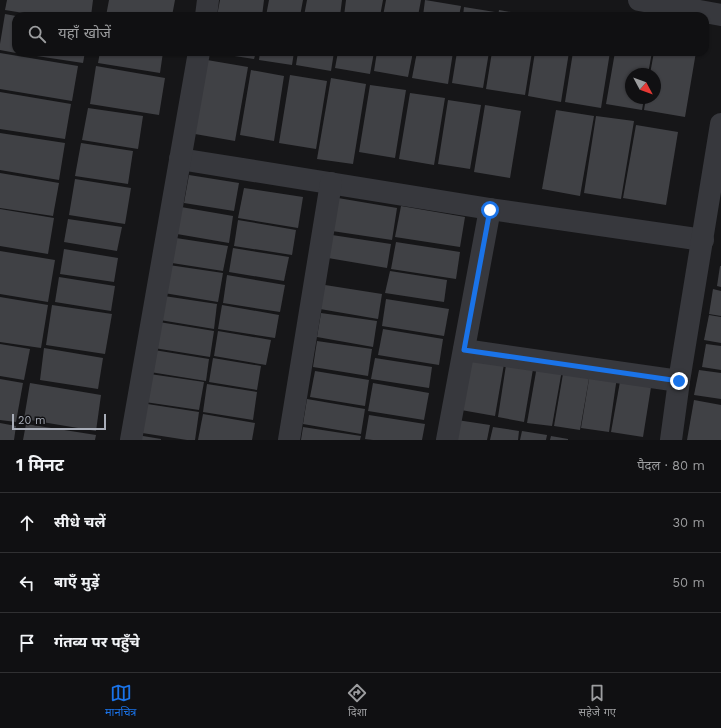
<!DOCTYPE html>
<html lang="hi">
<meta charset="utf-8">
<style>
body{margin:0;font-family:"Work Sans","Noto Sans Devanagari",sans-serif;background:#19191b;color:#f1f3f6}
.compass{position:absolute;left:625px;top:68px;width:36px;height:36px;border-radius:50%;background:#101012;box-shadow:0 1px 3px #0004;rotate:131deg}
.scale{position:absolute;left:12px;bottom:10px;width:94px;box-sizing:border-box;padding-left:4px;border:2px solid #a8adb8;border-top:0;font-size:11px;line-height:14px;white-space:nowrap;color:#a8adb8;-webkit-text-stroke:3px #111113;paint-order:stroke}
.stop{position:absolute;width:12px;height:12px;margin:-9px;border:3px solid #1a73e8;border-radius:50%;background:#fff}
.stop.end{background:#1a73e8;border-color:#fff;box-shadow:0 1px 4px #0008}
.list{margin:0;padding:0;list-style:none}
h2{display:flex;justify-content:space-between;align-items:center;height:52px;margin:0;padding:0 16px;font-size:17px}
h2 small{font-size:13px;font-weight:400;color:#9c9d9f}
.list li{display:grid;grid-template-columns:26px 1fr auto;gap:12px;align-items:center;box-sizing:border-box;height:60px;padding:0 16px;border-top:1px solid #303032}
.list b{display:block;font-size:15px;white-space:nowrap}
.list em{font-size:13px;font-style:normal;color:#9c9d9f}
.icon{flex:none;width:22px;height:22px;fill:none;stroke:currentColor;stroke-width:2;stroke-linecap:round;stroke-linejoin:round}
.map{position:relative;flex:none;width:721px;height:440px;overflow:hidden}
.search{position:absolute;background:#101012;box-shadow:0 1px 3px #0004;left:12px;right:12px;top:12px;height:44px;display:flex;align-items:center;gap:10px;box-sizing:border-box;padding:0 14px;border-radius:12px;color:#9c9d9f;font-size:15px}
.sheet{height:232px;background:#101012}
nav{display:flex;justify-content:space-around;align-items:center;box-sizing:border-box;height:56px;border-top:1px solid #303032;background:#101012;font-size:11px;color:#9c9d9f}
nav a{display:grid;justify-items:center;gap:2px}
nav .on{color:#1a73e8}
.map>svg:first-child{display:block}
</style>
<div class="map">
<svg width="721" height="440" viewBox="0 0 721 440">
<rect width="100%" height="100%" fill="#161618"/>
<g fill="#404145">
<path d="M 7,0 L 93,0 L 91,16 L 42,16 L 5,10 Z"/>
<path d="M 109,0 L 175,0 L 172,16 L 106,16 Z"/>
<path d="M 220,0 L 264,0 L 262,16 L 217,16 Z"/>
<path d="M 269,0 L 303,0 L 300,16 L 266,16 Z"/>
<path d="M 307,0 L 342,0 L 340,16 L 304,16 Z"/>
<path d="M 346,0 L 383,0 L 380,16 L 344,16 Z"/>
<path d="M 386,0 L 421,0 L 418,16 L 383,16 Z"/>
<path d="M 425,0 L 461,6 L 459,16 L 423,16 Z"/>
<path d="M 464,7 L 495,12 L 495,16 L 463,16 Z"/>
<path d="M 499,10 L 528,15 L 528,16 L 498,16 Z"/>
<path d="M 5,14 L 16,16 L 16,53 L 0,50 L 0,44 Z"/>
<path d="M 17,52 L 85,52 L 83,63 L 17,53 Z"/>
<path d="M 100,52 L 163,52 L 160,73 L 98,63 Z"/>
<path d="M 215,52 L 256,52 L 254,59 L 215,53 Z"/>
<path d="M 260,52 L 294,52 L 292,65 L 259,60 Z"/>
<path d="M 298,52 L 334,52 L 331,71 L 296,65 Z"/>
<path d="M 338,52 L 374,52 L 370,74 L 335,68 Z"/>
<path d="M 377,52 L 413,52 L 408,77 L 374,71 Z"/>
<path d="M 417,52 L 453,52 L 448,84 L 412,78 Z"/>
<path d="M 457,52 L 489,52 L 483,88 L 452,83 Z"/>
<path d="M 492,52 L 532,52 L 525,95 L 486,89 Z"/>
<path d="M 535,52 L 569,52 L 561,102 L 528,96 Z"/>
<path d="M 573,52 L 610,52 L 601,108 L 565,102 Z"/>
<path d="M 615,52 L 652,52 L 648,74 L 631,74 L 631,98 L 644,98 L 642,110 L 606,104 Z"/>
<path d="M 654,52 L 696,52 L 685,117 L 644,110 L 646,98 L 655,98 L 655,74 L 650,74 Z"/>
<path d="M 0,53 L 78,66 L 72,101 L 0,89 Z"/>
<path d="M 207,60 L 248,67 L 235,141 L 195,134 Z"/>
<path d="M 96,66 L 165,78 L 159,115 L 90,104 Z"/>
<path d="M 251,70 L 284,76 L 274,141 L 240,135 Z"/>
<path d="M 290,75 L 327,81 L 316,149 L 279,143 Z"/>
<path d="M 331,78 L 366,84 L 353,164 L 317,159 Z"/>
<path d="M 370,85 L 406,90 L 395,158 L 359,152 Z"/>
<path d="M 0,92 L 71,104 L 65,139 L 0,129 Z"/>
<path d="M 410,93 L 445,98 L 434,165 L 399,159 Z"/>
<path d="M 448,100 L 481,105 L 470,169 L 438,164 Z"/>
<path d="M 485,105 L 521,111 L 510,178 L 474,172 Z"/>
<path d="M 88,108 L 143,116 L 138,149 L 82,140 Z"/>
<path d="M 556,110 L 594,116 L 580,196 L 542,189 Z"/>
<path d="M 596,116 L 634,121 L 621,199 L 584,193 Z"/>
<path d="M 636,125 L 678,132 L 666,205 L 623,198 Z"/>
<path d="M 0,133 L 65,143 L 59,180 L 0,170 Z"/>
<path d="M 81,143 L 133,151 L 128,184 L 75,176 Z"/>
<path d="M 0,173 L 59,183 L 53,216 L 0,208 Z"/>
<path d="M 189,175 L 239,183 L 234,211 L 184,203 Z"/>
<path d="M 75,179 L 131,188 L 125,224 L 69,215 Z"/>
<path d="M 244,188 L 303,197 L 298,228 L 238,218 Z"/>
<path d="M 338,198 L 397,208 L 392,240 L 332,231 Z"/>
<path d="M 401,206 L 465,217 L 460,247 L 395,237 Z"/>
<path d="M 181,207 L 233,216 L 229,243 L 177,234 Z"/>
<path d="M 0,209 L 54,218 L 48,254 L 0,246 Z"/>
<path d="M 68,219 L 122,227 L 117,251 L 64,242 Z"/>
<path d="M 238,220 L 296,230 L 292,255 L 234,246 Z"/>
<path d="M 332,235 L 391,244 L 387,268 L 328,258 Z"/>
<path d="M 176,238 L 228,246 L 223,271 L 172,263 Z"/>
<path d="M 396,242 L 460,252 L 456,279 L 391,269 Z"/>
<path d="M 233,248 L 289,257 L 284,281 L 229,272 Z"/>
<path d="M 64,249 L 118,258 L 114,282 L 60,274 Z"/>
<path d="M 0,251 L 55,260 L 48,302 L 0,294 Z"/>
<path d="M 169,265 L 223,273 L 218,302 L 164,293 Z"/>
<path d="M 720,266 L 721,266 L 721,287 L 717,286 Z"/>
<path d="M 390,271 L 447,280 L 444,302 L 385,293 Z"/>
<path d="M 227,275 L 285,285 L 280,312 L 223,303 Z"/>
<path d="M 59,277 L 115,286 L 111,311 L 55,302 Z"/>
<path d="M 325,285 L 382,294 L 378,319 L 320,309 Z"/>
<path d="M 713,289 L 721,291 L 721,316 L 709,314 Z"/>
<path d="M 164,296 L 217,304 L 214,329 L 160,320 Z"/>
<path d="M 0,297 L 48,305 L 41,348 L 0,342 Z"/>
<path d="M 386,299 L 449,309 L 444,336 L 382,326 Z"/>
<path d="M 52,305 L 112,314 L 105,354 L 46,345 Z"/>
<path d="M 222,305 L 279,315 L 275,338 L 218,329 Z"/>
<path d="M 321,313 L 377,321 L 373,347 L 317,337 Z"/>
<path d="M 709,315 L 721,317 L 721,343 L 704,340 Z"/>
<path d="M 159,322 L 214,331 L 210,357 L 154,348 Z"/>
<path d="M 383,329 L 443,339 L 439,365 L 378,355 Z"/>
<path d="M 218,331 L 271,340 L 266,365 L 214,356 Z"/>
<path d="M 317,341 L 372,349 L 368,376 L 313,367 Z"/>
<path d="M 0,344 L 30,349 L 24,380 L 0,376 Z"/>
<path d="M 706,344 L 721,346 L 721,370 L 702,367 Z"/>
<path d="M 44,348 L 103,358 L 98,389 L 40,380 Z"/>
<path d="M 154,350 L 209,359 L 206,381 L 150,372 Z"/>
<path d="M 213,358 L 261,366 L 257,390 L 209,382 Z"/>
<path d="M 375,358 L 432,367 L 429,388 L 371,379 Z"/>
<path d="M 469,358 L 504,364 L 495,416 L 461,410 Z"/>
<path d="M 506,365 L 533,369 L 524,422 L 498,417 Z"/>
<path d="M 537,366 L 562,370 L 552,426 L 527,423 Z"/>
<path d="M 564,368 L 590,373 L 580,430 L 554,426 Z"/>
<path d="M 699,370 L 721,373 L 721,399 L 694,395 Z"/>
<path d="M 315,371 L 369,380 L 365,406 L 310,397 Z"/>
<path d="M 590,373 L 617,377 L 609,432 L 581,428 Z"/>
<path d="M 150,374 L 204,382 L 199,410 L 145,402 Z"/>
<path d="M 621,376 L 652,381 L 643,437 L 611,432 Z"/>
<path d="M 0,379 L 23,383 L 16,422 L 0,420 Z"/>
<path d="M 30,383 L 101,395 L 96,431 L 24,419 Z"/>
<path d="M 373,383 L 429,393 L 424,420 L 368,411 Z"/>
<path d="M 207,384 L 257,392 L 253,420 L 203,412 Z"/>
<path d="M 307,399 L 365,409 L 361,434 L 303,424 Z"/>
<path d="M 694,400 L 721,405 L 721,440 L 687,440 Z"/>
<path d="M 141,403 L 199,412 L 195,440 L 187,440 L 136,432 Z"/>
<path d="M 203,414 L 255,423 L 252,440 L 198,440 Z"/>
<path d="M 369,415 L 425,424 L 422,440 L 373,440 L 365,439 Z"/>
<path d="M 457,420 L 490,425 L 487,440 L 454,440 Z"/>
<path d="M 0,423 L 16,426 L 14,440 L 0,440 Z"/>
<path d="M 26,424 L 96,435 L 95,440 L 23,440 Z"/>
<path d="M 303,427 L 361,436 L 360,440 L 301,440 Z"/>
<path d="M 493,427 L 519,431 L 518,440 L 490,440 Z"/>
<path d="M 522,431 L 547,435 L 546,440 L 520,440 Z"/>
<path d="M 137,435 L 161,439 L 161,440 L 137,440 Z"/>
<path d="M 551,436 L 568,439 L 568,440 L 550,440 Z"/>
</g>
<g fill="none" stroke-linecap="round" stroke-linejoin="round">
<g stroke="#37383d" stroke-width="22">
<path d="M 639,0 L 721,15"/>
<path d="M 206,16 L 208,0"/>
<path d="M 180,159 L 490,209 L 703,240"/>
<path d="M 464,350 L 679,381"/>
<path d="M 131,440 L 199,52"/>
<path d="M 289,440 L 331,183"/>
<path d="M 447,440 L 490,209"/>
<path d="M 671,440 L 679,381 L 721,124"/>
</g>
</g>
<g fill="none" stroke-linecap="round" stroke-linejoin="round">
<path stroke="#1a73e8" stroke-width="5" d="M 490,210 L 464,350 L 679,381"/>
</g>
</svg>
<svg class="compass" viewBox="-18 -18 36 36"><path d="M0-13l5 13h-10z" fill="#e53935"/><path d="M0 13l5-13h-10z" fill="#9c9d9f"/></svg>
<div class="scale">20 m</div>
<div class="stop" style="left:490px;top:210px"></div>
<div class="stop end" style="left:679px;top:381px"></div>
<div class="search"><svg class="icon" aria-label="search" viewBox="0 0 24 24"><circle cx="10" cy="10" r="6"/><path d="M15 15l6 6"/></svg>यहाँ खोजें</div>
</div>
<section class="sheet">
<h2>1 मिनट<small>पैदल · 80 m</small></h2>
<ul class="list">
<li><svg class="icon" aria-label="ahead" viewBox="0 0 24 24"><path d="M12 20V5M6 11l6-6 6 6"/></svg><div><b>सीधे चलें</b></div><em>30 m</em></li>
<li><svg class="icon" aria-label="left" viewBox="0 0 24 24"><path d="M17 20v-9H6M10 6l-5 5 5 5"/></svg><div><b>बाएँ मुड़ें</b></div><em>50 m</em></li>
<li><svg class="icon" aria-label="arrive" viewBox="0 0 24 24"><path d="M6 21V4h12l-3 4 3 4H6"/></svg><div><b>गंतव्य पर पहुँचे</b></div></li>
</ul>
</section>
<nav>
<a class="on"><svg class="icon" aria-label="map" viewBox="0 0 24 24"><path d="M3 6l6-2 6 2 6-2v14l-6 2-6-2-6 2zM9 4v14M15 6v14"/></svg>मानचित्र</a>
<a><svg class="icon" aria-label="directions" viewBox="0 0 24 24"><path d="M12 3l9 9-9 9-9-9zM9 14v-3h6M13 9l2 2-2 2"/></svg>दिशा</a>
<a><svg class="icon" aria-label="saved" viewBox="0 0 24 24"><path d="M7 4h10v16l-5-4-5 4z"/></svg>सहेजे गए</a>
</nav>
